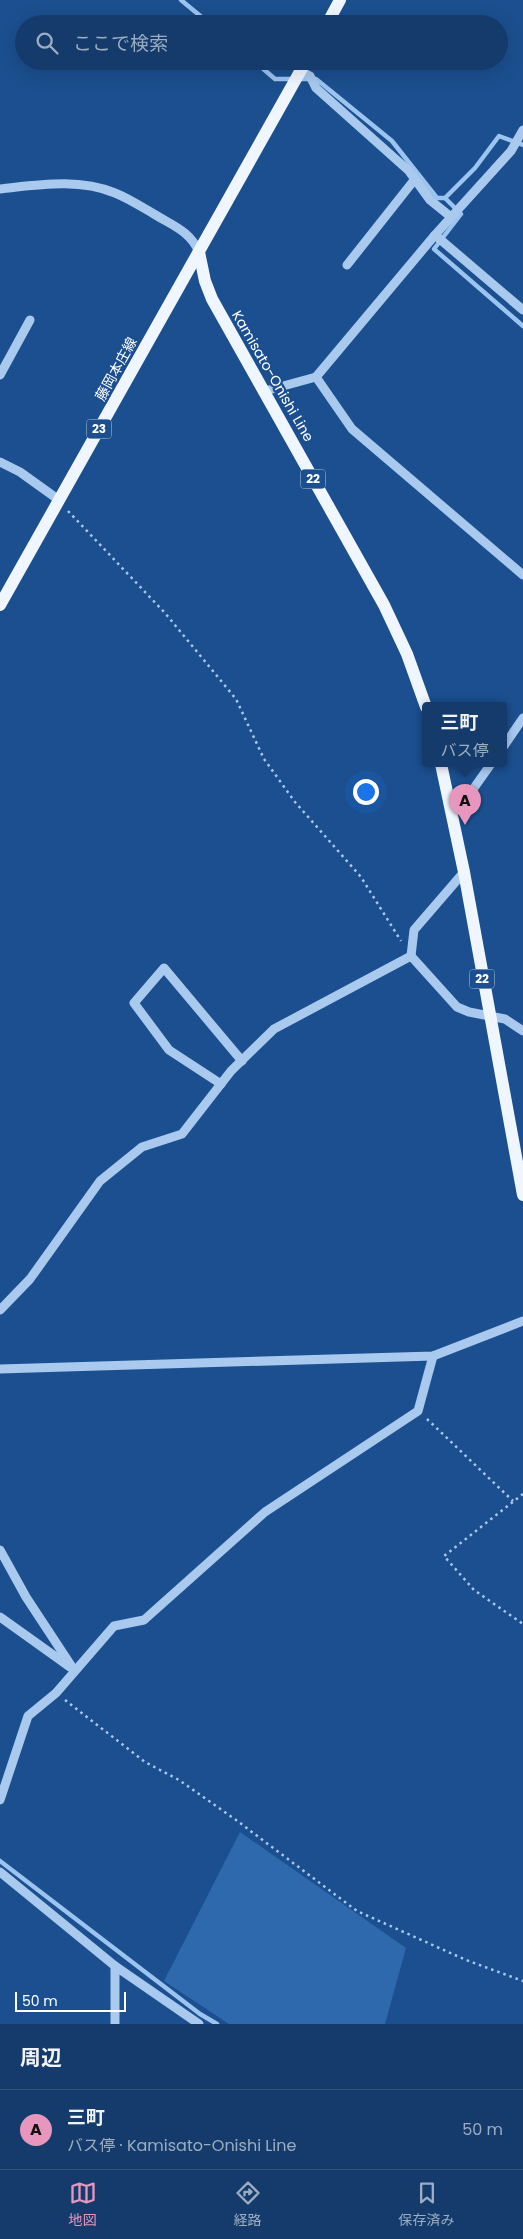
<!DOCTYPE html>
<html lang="ja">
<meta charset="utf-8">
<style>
body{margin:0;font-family:Poppins,"Noto Sans JP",sans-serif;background:#214673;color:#f1f3f6}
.scale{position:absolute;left:15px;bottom:12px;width:111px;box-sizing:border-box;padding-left:5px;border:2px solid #fff;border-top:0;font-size:14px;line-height:18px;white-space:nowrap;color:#fff;-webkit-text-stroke:4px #1b4f8f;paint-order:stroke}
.you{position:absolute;left:365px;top:791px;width:18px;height:18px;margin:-12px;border:4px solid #fff;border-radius:50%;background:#1a73e8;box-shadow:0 0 0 8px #1a73e833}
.badge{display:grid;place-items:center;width:32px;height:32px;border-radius:50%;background:#e797bd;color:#111;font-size:16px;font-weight:700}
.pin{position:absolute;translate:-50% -41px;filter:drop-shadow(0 1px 2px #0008)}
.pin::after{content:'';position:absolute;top:26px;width:18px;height:15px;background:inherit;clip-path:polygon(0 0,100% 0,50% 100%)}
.popup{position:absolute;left:422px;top:702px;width:85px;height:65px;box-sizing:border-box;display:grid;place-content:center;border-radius:5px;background:#143b6b;filter:drop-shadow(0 1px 4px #0005);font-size:16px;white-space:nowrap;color:#9dadc1}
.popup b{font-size:19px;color:#f1f3f6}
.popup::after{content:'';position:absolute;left:50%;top:100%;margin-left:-10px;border:10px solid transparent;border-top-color:#143b6b}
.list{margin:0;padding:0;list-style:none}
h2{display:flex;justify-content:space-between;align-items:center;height:65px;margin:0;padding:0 20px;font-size:21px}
h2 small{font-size:16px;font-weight:400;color:#9dadc1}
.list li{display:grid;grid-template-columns:32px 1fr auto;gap:15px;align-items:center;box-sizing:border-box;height:80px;padding:0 20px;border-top:1px solid #33557e}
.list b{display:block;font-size:19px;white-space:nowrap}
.list p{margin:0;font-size:16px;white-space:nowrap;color:#9dadc1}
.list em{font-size:16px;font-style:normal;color:#9dadc1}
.icon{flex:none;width:28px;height:28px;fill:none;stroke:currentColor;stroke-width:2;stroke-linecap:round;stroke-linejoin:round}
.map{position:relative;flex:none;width:523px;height:2024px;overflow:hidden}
.search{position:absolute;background:#143b6b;box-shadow:0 5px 20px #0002;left:15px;right:15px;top:15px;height:55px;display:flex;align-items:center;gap:12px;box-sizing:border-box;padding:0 18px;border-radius:28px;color:#9dadc1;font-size:19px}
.sheet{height:145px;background:#143b6b}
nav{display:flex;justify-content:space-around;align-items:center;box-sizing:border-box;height:70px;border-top:1px solid #33557e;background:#143b6b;font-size:14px;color:#9dadc1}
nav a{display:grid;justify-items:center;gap:2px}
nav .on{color:#e797bd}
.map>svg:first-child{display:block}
</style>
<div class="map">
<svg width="523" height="2024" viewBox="0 0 523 2024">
<rect width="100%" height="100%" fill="#1b4f8f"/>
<path fill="#2e69ad" d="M 240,1832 L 406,1948 L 385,2024 L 229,2024 L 164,1981 Z"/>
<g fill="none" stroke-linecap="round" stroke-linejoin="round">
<g stroke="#9cc4f0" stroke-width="4.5">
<path d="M 181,0 L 210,24"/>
<path d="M 254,61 L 275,79 L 316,79 L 392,141 L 437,198 L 445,198 L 461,214 L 434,249 L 523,326"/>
<path d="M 445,198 L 475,168 L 499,136 L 523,145"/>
<path d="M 0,1861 L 200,2014 L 217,2024"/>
</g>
<g stroke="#a9c9ee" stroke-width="2.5" stroke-dasharray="2.5 4" stroke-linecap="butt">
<path d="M 68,511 L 165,613 L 236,699 L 264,759 L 295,802 L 361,877 L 401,941"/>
<path d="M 427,1419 L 513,1501"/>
<path d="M 523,1494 L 444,1556 L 474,1590 L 523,1624"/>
<path d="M 65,1700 L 145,1762 L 179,1780 L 236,1820 L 357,1911 L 466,1960 L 523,1981"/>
</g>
<g stroke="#a9c9ee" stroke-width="9">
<path d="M 300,71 L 310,76 L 316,88 L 409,171 L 430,200 L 451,217"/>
<path d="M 0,189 C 38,185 78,178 115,193 C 130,199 145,209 159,217 C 176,227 191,233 199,252"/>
<path d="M 435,235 L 523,310"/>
<path d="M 347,265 L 415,179"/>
<path d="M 0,375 L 30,320"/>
<path d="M 316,377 L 435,235 L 511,151 L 523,130"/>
<path d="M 265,391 L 316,377 L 352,429 L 523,575"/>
<path d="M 0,462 L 20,472 L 59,500"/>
<path d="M 504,746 L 523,718"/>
<path d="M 452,813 L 464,802 L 491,764"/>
<path d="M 411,956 L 457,1007 L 469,1012 L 505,1019 L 523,1031"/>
<path d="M 221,1084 L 169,1050 L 134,1003 L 164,968 L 242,1061"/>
<path d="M 0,1310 L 30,1279 L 100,1181 L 142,1147 L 182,1134 L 231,1071 L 274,1029 L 411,956 L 414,930 L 464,872"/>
<path d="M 0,1369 L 433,1356 L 523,1321"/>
<path d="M 0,1550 L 26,1597 L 74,1670"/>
<path d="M 0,1617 L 70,1667"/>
<path d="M 0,1800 L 28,1716 L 56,1693 L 114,1626 L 144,1620 L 265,1512 L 418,1411 L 433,1356"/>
<path d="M 0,1872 L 115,1966 L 199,2024"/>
<path d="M 115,1966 L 115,2024"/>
</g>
<g stroke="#f0f6ff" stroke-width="12">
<path d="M 327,24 L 340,0"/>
<path d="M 199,252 L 205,281 L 212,299 L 384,605 L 407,654 L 426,707"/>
<path d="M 0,605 L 306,61"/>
<path d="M 441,764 L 464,872 L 523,1195"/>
</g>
</g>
<g text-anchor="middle" stroke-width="4.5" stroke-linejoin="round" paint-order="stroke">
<g fill="#1b4f8f" stroke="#bbcadd" stroke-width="1">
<rect x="86.5" y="419.5" width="25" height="19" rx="4"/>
<rect x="300.5" y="469.5" width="25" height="19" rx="4"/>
<rect x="469.5" y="969.5" width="25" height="19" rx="4"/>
</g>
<g font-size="12" font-weight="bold" fill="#fff">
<text x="99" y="433">23</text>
<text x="313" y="483">22</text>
<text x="482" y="983">22</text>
</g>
<g font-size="14" fill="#fff" stroke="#1b4f8f">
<text transform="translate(116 369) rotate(-61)" y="5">藤岡本庄線</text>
<text transform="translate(273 376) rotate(60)" y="5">Kamisato-Onishi Line</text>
</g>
</g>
</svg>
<div class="scale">50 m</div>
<div class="you"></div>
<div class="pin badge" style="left:465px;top:825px">A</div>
<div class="popup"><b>三町</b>バス停</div>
<div class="search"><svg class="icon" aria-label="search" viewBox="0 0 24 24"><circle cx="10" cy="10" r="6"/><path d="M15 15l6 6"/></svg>ここで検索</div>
</div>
<section class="sheet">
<h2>周辺<small></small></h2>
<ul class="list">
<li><span class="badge">A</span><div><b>三町</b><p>バス停 · Kamisato-Onishi Line</p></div><em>50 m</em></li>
</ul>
</section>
<nav>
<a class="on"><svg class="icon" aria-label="map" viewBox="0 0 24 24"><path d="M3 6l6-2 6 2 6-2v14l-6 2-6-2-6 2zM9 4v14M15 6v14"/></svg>地図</a>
<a><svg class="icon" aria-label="directions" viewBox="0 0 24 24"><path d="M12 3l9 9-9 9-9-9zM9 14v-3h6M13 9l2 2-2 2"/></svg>経路</a>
<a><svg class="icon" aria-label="saved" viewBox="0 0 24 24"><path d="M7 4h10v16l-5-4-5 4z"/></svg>保存済み</a>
</nav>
